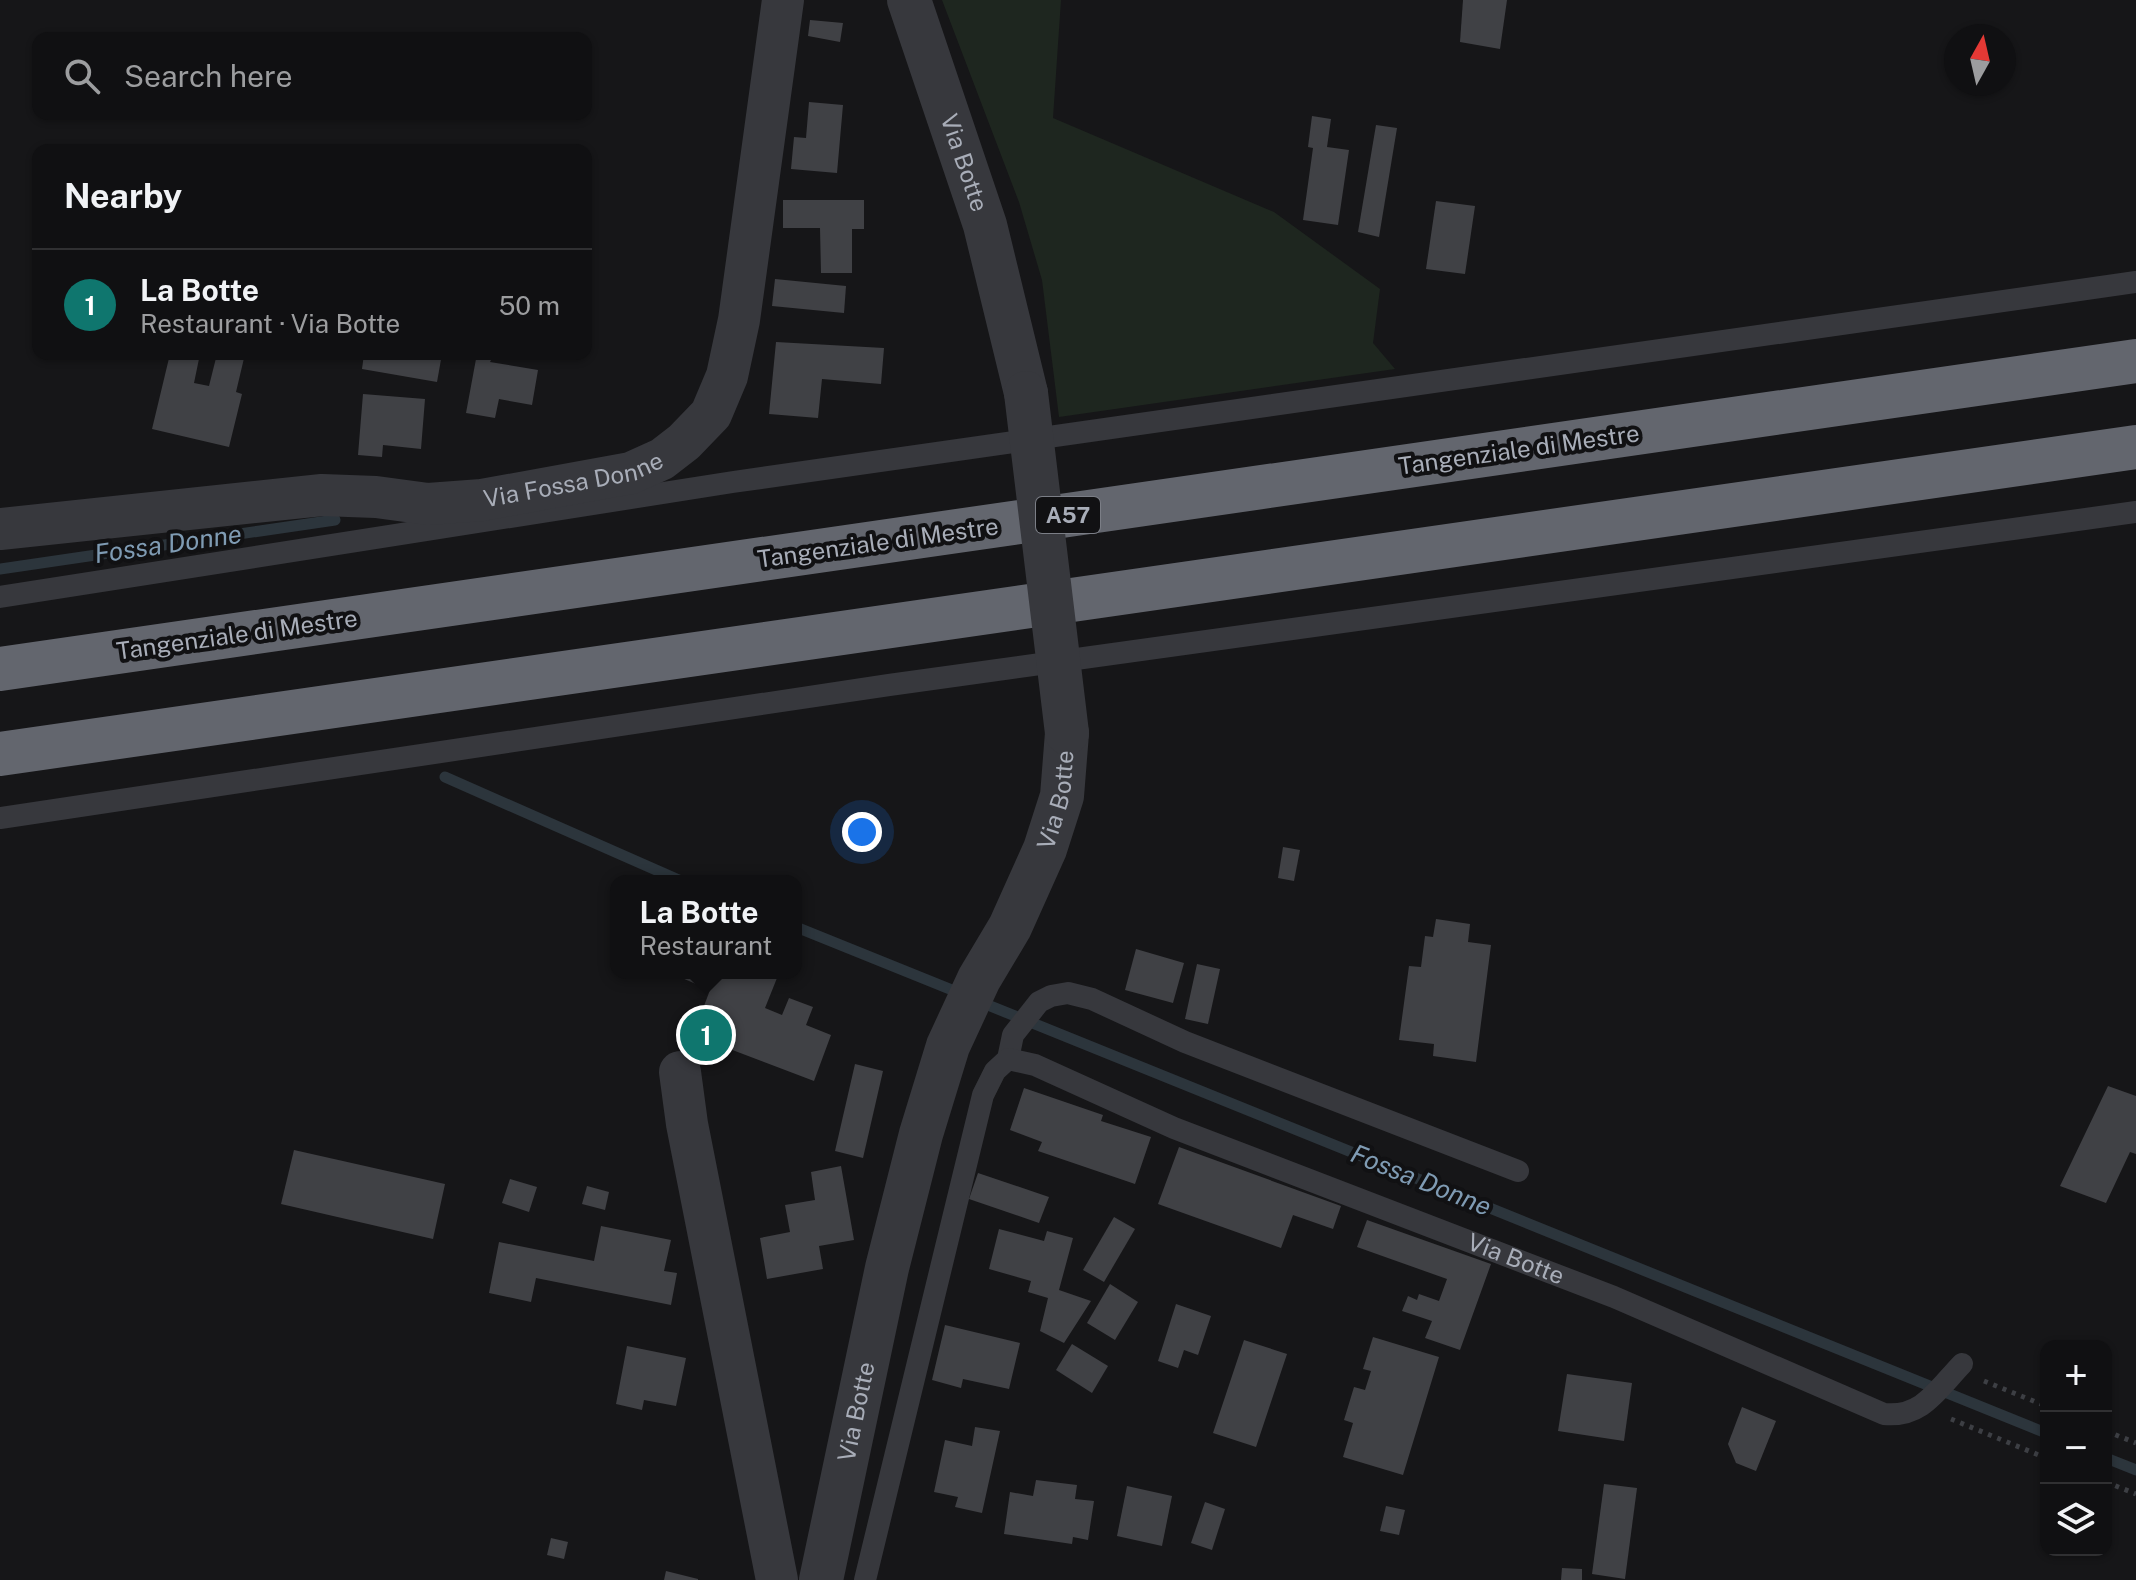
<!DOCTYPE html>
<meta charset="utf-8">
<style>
body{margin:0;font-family:"Public Sans",sans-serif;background:#1e1e20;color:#f1f3f6}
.controls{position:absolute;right:24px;bottom:24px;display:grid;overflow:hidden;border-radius:16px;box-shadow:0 2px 6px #0004}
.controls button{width:72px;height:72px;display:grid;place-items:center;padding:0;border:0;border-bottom:2px solid #303032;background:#101012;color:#f1f3f6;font:40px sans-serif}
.compass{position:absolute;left:1944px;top:24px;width:72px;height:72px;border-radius:50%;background:#101012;box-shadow:0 2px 6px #0004;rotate:8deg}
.you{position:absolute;left:862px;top:832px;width:28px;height:28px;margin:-20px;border:6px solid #fff;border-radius:50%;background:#1a73e8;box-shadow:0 0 0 12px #1a73e833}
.badge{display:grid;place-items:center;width:52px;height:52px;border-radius:50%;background:#0f766e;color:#fff;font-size:26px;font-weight:700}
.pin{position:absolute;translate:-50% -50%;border:4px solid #fff;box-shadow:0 2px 8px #0006}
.popup{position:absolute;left:610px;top:875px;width:192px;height:104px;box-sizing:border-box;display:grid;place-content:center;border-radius:16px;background:#101012;filter:drop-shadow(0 2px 6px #0005);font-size:26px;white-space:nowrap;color:#9c9d9f}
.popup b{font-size:30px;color:#f1f3f6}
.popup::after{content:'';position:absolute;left:50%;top:100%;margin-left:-16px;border:16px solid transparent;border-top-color:#101012}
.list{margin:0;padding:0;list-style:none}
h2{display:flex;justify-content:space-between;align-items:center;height:104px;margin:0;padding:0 32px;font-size:34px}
h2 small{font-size:26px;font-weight:400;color:#9c9d9f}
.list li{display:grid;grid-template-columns:52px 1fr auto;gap:24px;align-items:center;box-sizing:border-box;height:112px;padding:0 32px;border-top:2px solid #303032}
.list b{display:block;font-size:30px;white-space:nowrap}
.list p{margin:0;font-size:26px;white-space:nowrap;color:#9c9d9f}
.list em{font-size:26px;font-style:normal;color:#9c9d9f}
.icon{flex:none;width:44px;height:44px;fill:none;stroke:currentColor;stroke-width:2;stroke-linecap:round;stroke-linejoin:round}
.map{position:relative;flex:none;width:2136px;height:1580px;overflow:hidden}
.search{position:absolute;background:#101012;box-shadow:0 2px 6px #0004;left:32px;top:32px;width:560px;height:88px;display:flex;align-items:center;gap:20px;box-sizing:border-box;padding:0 28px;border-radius:16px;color:#9c9d9f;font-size:30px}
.panel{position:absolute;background:#101012;box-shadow:0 2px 6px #0004;left:32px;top:144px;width:560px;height:216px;border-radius:16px}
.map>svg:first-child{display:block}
</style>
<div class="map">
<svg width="2136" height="1580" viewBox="0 0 2136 1580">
<rect width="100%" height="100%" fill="#161618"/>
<path fill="#1e261f" d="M 942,0 L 1061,0 L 1053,118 L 1274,212 L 1380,289 L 1373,343 L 1395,369 L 1059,417 L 1042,280 L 1019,202 Z"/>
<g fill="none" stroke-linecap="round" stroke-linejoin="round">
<g stroke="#2c353c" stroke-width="11">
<path d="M 0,569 L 335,520"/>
<path d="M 445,777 L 681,881"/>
<path d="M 796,927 L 962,994"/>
<path d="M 978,1001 L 2046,1433"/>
<path d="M 2106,1458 L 2136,1470"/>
</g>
</g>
<g fill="#404145">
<path d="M 1463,0 L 1507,0 L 1500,49 L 1460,42 Z"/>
<path d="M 810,20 L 843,23 L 840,42 L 808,36 Z"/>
<path d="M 809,102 L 843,105 L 837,173 L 791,169 L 794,137 L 806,138 Z"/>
<path d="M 1312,116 L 1331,119 L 1327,147 L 1349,150 L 1338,225 L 1303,220 L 1313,148 L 1308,147 Z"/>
<path d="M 1376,125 L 1397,128 L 1379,237 L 1358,232 Z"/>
<path d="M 783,200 L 864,200 L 864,229 L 852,229 L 852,273 L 821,273 L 820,228 L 783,228 Z"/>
<path d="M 1436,201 L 1475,206 L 1465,274 L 1426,269 Z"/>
<path d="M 775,279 L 846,286 L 844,313 L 772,306 Z"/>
<path d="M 776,342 L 884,348 L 881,384 L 822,379 L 818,418 L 769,414 Z"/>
<path d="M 170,354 L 200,354 L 194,383 L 209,386 L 217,354 L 245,354 L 236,392 L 242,394 L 229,447 L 152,429 Z"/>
<path d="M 364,354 L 442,354 L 437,382 L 362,369 Z"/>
<path d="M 468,354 L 494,354 L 490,362 L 538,370 L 532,405 L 499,399 L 495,418 L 466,413 L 476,359 Z"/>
<path d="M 363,394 L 425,399 L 421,449 L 383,445 L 382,457 L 358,455 Z"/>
<path d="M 1283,847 L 1300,850 L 1294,881 L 1278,878 Z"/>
<path d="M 1436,919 L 1470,924 L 1468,942 L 1491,945 L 1476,1062 L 1433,1056 L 1434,1044 L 1399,1040 L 1409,966 L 1421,967 L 1425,936 L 1433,937 Z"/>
<path d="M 1136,949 L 1184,963 L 1173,1003 L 1125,990 Z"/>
<path d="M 1197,964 L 1220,969 L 1208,1024 L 1185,1019 Z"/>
<path d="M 684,973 L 779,973 L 765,1008 L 782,1015 L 789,998 L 813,1007 L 806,1025 L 831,1035 L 814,1081 L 693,1035 L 710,990 L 682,978 Z"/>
<path d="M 855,1064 L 883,1071 L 863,1158 L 835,1151 Z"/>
<path d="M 2108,1086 L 2136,1096 L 2136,1154 L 2130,1152 L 2106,1203 L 2060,1186 Z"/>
<path d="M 1024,1088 L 1103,1115 L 1101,1121 L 1151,1137 L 1135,1184 L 1038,1151 L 1042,1142 L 1010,1130 Z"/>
<path d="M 1179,1147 L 1341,1206 L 1333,1229 L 1293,1215 L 1281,1248 L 1158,1204 Z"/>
<path d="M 294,1150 L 445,1184 L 433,1239 L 281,1204 Z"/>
<path d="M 841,1166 L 854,1240 L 819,1246 L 823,1269 L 767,1279 L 760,1238 L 790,1232 L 785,1205 L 815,1200 L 811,1172 Z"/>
<path d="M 978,1173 L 1049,1197 L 1039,1223 L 969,1199 Z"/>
<path d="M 510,1179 L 537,1187 L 529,1212 L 502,1203 Z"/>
<path d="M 587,1186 L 609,1192 L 605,1210 L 582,1204 Z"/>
<path d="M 1114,1217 L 1135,1229 L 1104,1282 L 1083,1270 Z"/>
<path d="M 1367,1220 L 1491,1264 L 1460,1350 L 1425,1338 L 1432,1321 L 1402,1311 L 1408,1296 L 1417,1300 L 1419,1294 L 1439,1301 L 1447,1279 L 1357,1247 Z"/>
<path d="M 601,1226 L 671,1240 L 664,1271 L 677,1273 L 671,1305 L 536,1278 L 531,1302 L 489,1293 L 499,1242 L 594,1261 Z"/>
<path d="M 999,1229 L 1044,1241 L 1047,1231 L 1073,1238 L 1059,1290 L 1091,1301 L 1064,1343 L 1040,1331 L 1048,1298 L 1028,1292 L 1031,1281 L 989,1269 Z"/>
<path d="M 1110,1284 L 1138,1302 L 1115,1340 L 1087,1323 Z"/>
<path d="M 1176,1304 L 1211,1316 L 1198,1355 L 1184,1350 L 1178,1368 L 1158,1361 Z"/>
<path d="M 945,1325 L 1020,1343 L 1009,1389 L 963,1379 L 961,1388 L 932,1380 Z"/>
<path d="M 1373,1337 L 1439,1357 L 1403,1475 L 1343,1457 L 1353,1423 L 1344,1420 L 1354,1387 L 1365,1390 L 1371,1371 L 1363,1369 Z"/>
<path d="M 1244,1340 L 1287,1354 L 1256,1447 L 1213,1433 Z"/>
<path d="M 1072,1344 L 1108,1366 L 1092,1393 L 1056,1370 Z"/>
<path d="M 627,1346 L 686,1358 L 676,1406 L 644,1400 L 642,1410 L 616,1404 Z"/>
<path d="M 1567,1374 L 1632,1383 L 1624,1441 L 1558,1431 Z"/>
<path d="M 1742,1407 L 1776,1421 L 1756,1471 L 1736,1463 L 1728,1444 Z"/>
<path d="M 975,1427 L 1000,1431 L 982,1513 L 955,1507 L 958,1497 L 934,1492 L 945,1440 L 972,1446 Z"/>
<path d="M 1036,1480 L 1077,1485 L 1075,1499 L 1094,1501 L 1088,1540 L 1073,1537 L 1072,1544 L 1004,1534 L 1010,1492 L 1033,1496 Z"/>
<path d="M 1604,1484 L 1637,1488 L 1625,1579 L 1592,1574 Z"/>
<path d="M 1127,1486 L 1172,1496 L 1162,1546 L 1117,1536 Z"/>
<path d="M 1205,1502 L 1225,1509 L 1212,1550 L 1191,1543 Z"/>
<path d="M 1386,1506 L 1405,1510 L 1399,1535 L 1380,1531 Z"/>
<path d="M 551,1538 L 568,1542 L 564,1559 L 547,1555 Z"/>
<path d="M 1562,1568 L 1582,1569 L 1582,1580 L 1561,1580 Z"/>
<path d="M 666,1571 L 698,1579 L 698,1580 L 664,1580 Z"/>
</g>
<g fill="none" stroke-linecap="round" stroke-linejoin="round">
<g stroke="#3d3f44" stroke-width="5" stroke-dasharray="4 6" stroke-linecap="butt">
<path d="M 1984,1381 L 2046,1406"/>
<path d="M 1951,1419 L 2046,1458"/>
<path d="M 2106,1431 L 2136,1443"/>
<path d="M 2106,1482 L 2136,1494"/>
</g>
<g stroke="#37383d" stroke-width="22">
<path d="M 0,597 L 733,482 L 2136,282"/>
<path d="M 0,818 L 889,685 L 2136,512"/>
<path d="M 1008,1059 L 1013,1035 L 1039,1002 L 1051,996 L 1068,993 L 1092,999 L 1185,1042 L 1518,1171"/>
<path id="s1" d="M 865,1580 L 983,1095 L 995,1071 L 1008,1059 L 1035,1065 L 1174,1128 L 1614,1297 L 1884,1414 C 1922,1418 1937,1390 1962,1364"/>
</g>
<g stroke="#37383d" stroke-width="42">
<path id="s2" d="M 0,529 L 322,495 L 376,497 L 428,504 L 482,500 L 631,473 L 662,459 L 684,442 L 711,414 L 727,376 L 739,320 L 783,0"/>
<path d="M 680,1072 L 687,1124 L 777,1580"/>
</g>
<g stroke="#37383d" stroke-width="44">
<path id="s3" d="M 909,0 L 985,225 L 1026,393"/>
<path id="s4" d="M 821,1580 L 887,1268 L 921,1134 L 948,1046 L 979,979 L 1010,927 L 1045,849 L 1062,796 L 1067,733"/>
</g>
<g stroke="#63666e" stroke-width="44">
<path d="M 0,669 L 2136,361"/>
<path d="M 0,754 L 2136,447"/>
</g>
<path stroke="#37383d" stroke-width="44" d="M 1026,393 L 1067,733"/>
</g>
<g text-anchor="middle" stroke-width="8" stroke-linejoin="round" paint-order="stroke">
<rect fill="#111113" stroke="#7b7e86" stroke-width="2" x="1036" y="497" width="64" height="36" rx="6"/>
<g font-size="22" font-weight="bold" fill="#a8adb8">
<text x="1068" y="523">A57</text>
</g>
<g font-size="24" fill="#a8adb8" stroke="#111113">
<text dy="8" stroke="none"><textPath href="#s3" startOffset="172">Via Botte</textPath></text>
<text transform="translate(1519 450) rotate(-8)" y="8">Tangenziale di Mestre</text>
<text dy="8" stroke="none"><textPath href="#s2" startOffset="578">Via Fossa Donne</textPath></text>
<text transform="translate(878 543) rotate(-8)" y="8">Tangenziale di Mestre</text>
<text transform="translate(237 635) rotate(-8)" y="8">Tangenziale di Mestre</text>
<text dy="8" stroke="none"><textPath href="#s4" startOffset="820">Via Botte</textPath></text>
<text dy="8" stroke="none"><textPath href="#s1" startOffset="1090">Via Botte</textPath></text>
<text dy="8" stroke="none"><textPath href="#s4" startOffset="172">Via Botte</textPath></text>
</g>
<g font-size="26" font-style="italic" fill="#7f9bb3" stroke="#111113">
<text transform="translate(168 544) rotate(-8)" y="9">Fossa Donne</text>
<text transform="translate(1421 1180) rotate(22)" y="9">Fossa Donne</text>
</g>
</g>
</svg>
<div class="controls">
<button>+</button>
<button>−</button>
<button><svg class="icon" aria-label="layers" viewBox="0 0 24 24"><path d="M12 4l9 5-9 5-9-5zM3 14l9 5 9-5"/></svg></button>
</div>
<svg class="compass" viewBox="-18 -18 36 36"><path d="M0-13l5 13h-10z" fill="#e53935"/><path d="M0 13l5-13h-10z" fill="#9c9d9f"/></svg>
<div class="you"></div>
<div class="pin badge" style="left:706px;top:1035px">1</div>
<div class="popup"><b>La Botte</b>Restaurant</div>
<div class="search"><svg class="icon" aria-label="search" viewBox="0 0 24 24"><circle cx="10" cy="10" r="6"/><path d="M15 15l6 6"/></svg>Search here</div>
<section class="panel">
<h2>Nearby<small></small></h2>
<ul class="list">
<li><span class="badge">1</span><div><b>La Botte</b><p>Restaurant · Via Botte</p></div><em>50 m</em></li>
</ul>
</section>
</div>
